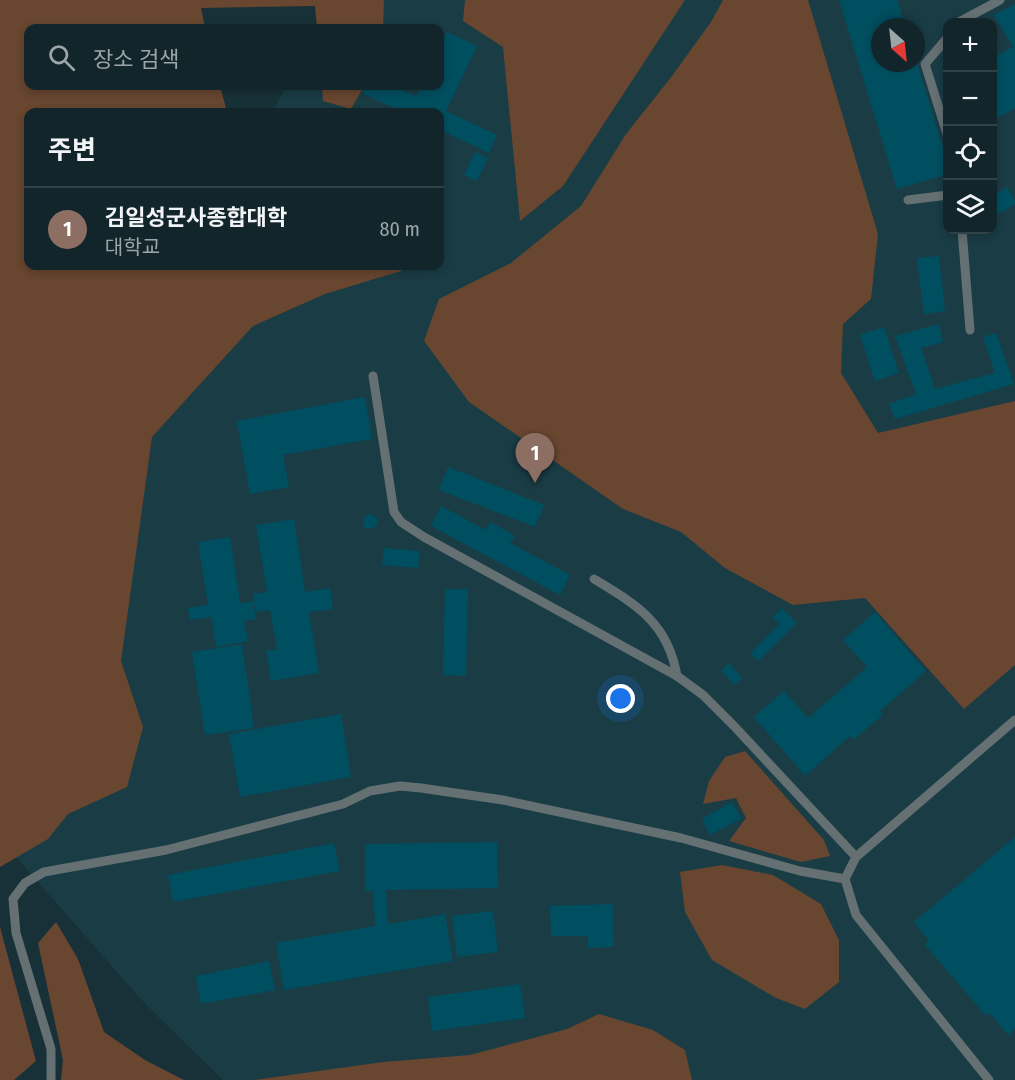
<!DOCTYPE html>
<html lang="ko">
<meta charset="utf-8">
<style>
body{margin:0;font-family:"Fira Sans Condensed","Noto Sans KR",sans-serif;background:#1b2d32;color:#f1f3f6}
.controls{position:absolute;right:18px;top:18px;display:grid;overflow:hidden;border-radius:12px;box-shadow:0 3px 9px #0003}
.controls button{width:54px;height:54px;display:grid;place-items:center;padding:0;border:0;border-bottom:2px solid #314247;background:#12252a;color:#f1f3f6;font:30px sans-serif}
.compass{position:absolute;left:871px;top:18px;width:54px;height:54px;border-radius:50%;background:#12252a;box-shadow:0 3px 9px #0003;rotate:153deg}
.you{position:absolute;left:621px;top:699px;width:21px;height:21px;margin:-15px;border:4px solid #fff;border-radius:50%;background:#1a73e8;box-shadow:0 0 0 9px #1a73e833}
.badge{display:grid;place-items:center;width:39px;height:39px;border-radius:50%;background:#2563eb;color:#fff;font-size:20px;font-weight:700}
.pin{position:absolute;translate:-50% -50px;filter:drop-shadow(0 2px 3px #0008)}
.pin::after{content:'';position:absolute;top:32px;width:21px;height:18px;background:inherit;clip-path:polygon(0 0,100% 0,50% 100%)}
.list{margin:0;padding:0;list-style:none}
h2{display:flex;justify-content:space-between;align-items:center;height:78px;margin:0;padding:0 24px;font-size:26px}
h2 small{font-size:20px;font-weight:400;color:#9ca5a8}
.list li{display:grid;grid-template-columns:39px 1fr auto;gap:18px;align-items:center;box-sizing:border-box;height:84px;padding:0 24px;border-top:2px solid #314247}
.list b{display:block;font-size:22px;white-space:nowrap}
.list p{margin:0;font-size:20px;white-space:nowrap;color:#9ca5a8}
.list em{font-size:20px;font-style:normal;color:#9ca5a8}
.icon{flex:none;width:33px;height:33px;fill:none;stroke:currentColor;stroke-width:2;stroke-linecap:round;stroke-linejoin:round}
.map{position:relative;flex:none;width:1015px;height:1080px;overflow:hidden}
.search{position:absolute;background:#12252a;box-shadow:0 3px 9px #0003;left:24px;top:24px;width:420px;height:66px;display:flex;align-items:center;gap:15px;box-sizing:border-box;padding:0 21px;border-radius:12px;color:#9ca5a8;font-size:22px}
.panel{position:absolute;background:#12252a;box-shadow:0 3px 9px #0003;left:24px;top:108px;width:420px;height:162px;border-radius:12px}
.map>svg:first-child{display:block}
</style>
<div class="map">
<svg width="1015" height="1080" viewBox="0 0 1015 1080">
<rect width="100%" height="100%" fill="#183138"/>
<path fill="#1a3c45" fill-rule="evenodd" d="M 345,0 L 1015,0 L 1015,1080 L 223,1080 L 147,1006 L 0,839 L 189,266 L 440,266 L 440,112 L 272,112 L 287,86 L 440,86 L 440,28 L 319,28 ZM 948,22 L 992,22 L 992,230 L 948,230 ZM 880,27 L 916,27 L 916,63 L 880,63 Z"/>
<g fill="#68462f">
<path d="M 0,0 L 384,0 L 383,28 L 317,28 L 315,6 L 201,8 L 205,28 L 28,28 L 28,86 L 220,86 L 227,112 L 28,112 L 28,266 L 403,266 L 401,271 L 325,294 L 253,326 L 152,437 L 121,661 L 143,727 L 127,787 L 68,814 L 48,839 L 0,867 Z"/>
<path d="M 465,0 L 685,0 L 563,186 L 520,221 L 503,47 L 463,21 Z"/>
<path d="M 723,0 L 808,0 L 878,234 L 871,299 L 843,324 L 841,373 L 878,433 L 1015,401 L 1015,665 L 964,709 L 865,598 L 793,605 L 725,568 L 681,532 L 623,509 L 469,402 L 424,341 L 439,299 L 511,263 L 581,206 L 626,134 L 672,76 L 711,22 Z"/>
<path d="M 322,86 L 364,86 L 351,109 L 323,101 Z"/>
<path d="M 745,751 L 824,840 L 830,856 L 801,862 L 729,841 L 746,818 L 736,798 L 703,804 L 709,781 L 725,757 Z"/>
<path d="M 722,865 L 773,875 L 821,904 L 839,940 L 839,982 L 805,1009 L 776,998 L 712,960 L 685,912 L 680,872 Z"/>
<path d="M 56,922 L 78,959 L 104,1032 L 145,1060 L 184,1080 L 61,1080 L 63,1060 L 38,943 Z"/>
<path d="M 0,927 L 36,1061 L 14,1080 L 0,1080 Z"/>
<path d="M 599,1014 L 653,1030 L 685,1050 L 692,1080 L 254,1080 L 383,1062 L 470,1055 L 567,1029 Z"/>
</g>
<g fill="#004f60">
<path d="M 839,0 L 897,0 L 906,27 L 880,27 L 880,63 L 917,63 L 948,164 L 948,174 L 897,189 Z"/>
<path d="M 1015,4 L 1015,108 L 992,121 L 992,58 L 1013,47 L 994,15 Z"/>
<path d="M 447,32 L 477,46 L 446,111 L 497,135 L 489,153 L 440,130 L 440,112 L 403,112 L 362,93 L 366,86 L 393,86 L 416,96 L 422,86 L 440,86 L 440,48 Z"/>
<path d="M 475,152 L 488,158 L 477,181 L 464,175 Z"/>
<path d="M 1007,187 L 1015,200 L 1015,204 L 992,218 L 992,196 Z"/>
<path d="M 939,256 L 945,311 L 924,314 L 917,258 Z"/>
<path d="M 939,324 L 943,342 L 921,348 L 935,389 L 995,373 L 983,337 L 996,333 L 1014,384 L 895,419 L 889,404 L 916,394 L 895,336 Z"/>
<path d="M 884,327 L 899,373 L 875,381 L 860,335 Z"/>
<path d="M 365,397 L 372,439 L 283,455 L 289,487 L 250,494 L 237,421 Z"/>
<path d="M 448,467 L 544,505 L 535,527 L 439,490 Z"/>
<path d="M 441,506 L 486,530 L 490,522 L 515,536 L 510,543 L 570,575 L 560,595 L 431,526 Z"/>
<path d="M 369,514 L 377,517 L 378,524 L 372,529 L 364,527 L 363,519 Z"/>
<path d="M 294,519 L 305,592 L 330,588 L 333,609 L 309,612 L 319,673 L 271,681 L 266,651 L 277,649 L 270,610 L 256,612 L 253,594 L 267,592 L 256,525 Z"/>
<path d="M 230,537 L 240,603 L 253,601 L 256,619 L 244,621 L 248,641 L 216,647 L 211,617 L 190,620 L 188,608 L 208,605 L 198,542 Z"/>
<path d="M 384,548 L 420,551 L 418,568 L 382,565 Z"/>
<path d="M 445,589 L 468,589 L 466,676 L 443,675 Z"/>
<path d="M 782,608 L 797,623 L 758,661 L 750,653 L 780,624 L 773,617 Z"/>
<path d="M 875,612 L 926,671 L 880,711 L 883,715 L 853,740 L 850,736 L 805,776 L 754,717 L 784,691 L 808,718 L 867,667 L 843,640 Z"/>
<path d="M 242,644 L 254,728 L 205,735 L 192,652 Z"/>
<path d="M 729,663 L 742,678 L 735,685 L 721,671 Z"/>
<path d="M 341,714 L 351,777 L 240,797 L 229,734 Z"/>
<path d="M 732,802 L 741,819 L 710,835 L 702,819 Z"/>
<path d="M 1015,837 L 1015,1029 L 1008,1035 L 990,1013 L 986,1016 L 925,945 L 929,941 L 914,922 Z"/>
<path d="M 497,842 L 498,888 L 386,890 L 388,924 L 445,914 L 453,961 L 284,990 L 276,943 L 375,926 L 373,891 L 365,891 L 365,844 Z"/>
<path d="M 334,843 L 340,871 L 173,902 L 168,875 Z"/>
<path d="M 613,904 L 614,947 L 588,948 L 588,936 L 551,936 L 550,906 Z"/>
<path d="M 493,911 L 498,952 L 457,957 L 452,916 Z"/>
<path d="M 269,961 L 275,990 L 201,1004 L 196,976 Z"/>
<path d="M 520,984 L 525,1018 L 432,1031 L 428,997 Z"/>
</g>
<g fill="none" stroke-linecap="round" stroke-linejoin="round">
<g stroke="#657073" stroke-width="9">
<path d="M 959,22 L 1000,0"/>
<path d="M 948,37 L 925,64 L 948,137"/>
<path d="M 908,200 L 948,195"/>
<path d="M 962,230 L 970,330"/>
<path d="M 373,376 L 394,512 L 401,522 L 424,537 L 677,676 L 703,695 L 734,726 L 856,857"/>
<path d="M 594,579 C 637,605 668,623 677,676"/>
<path d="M 51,1080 L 51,1049 L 16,933 L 13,899 L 25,883 L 44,872 L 166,850 L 343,804 L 370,791 L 400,786 L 421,788 L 503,800 L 681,838 L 800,871 L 845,879"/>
<path d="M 989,1080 L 856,915 L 845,879 L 856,857 L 1015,720"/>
</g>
</g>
</svg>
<div class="controls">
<button>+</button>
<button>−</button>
<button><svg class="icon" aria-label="locate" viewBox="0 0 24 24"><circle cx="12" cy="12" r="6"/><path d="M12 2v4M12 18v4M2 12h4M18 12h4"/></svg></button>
<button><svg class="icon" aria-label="layers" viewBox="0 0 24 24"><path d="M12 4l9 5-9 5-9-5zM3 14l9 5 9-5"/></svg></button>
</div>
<svg class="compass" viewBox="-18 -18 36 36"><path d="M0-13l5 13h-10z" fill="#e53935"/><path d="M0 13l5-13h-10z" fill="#9ca5a8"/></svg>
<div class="you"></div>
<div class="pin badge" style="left:535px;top:483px;background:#8d6e63">1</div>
<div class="search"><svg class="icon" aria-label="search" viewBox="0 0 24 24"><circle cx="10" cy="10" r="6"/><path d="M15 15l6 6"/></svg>장소 검색</div>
<section class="panel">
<h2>주변<small></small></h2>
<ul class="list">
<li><span class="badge" style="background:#8d6e63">1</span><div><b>김일성군사종합대학</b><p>대학교</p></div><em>80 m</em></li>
</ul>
</section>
</div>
